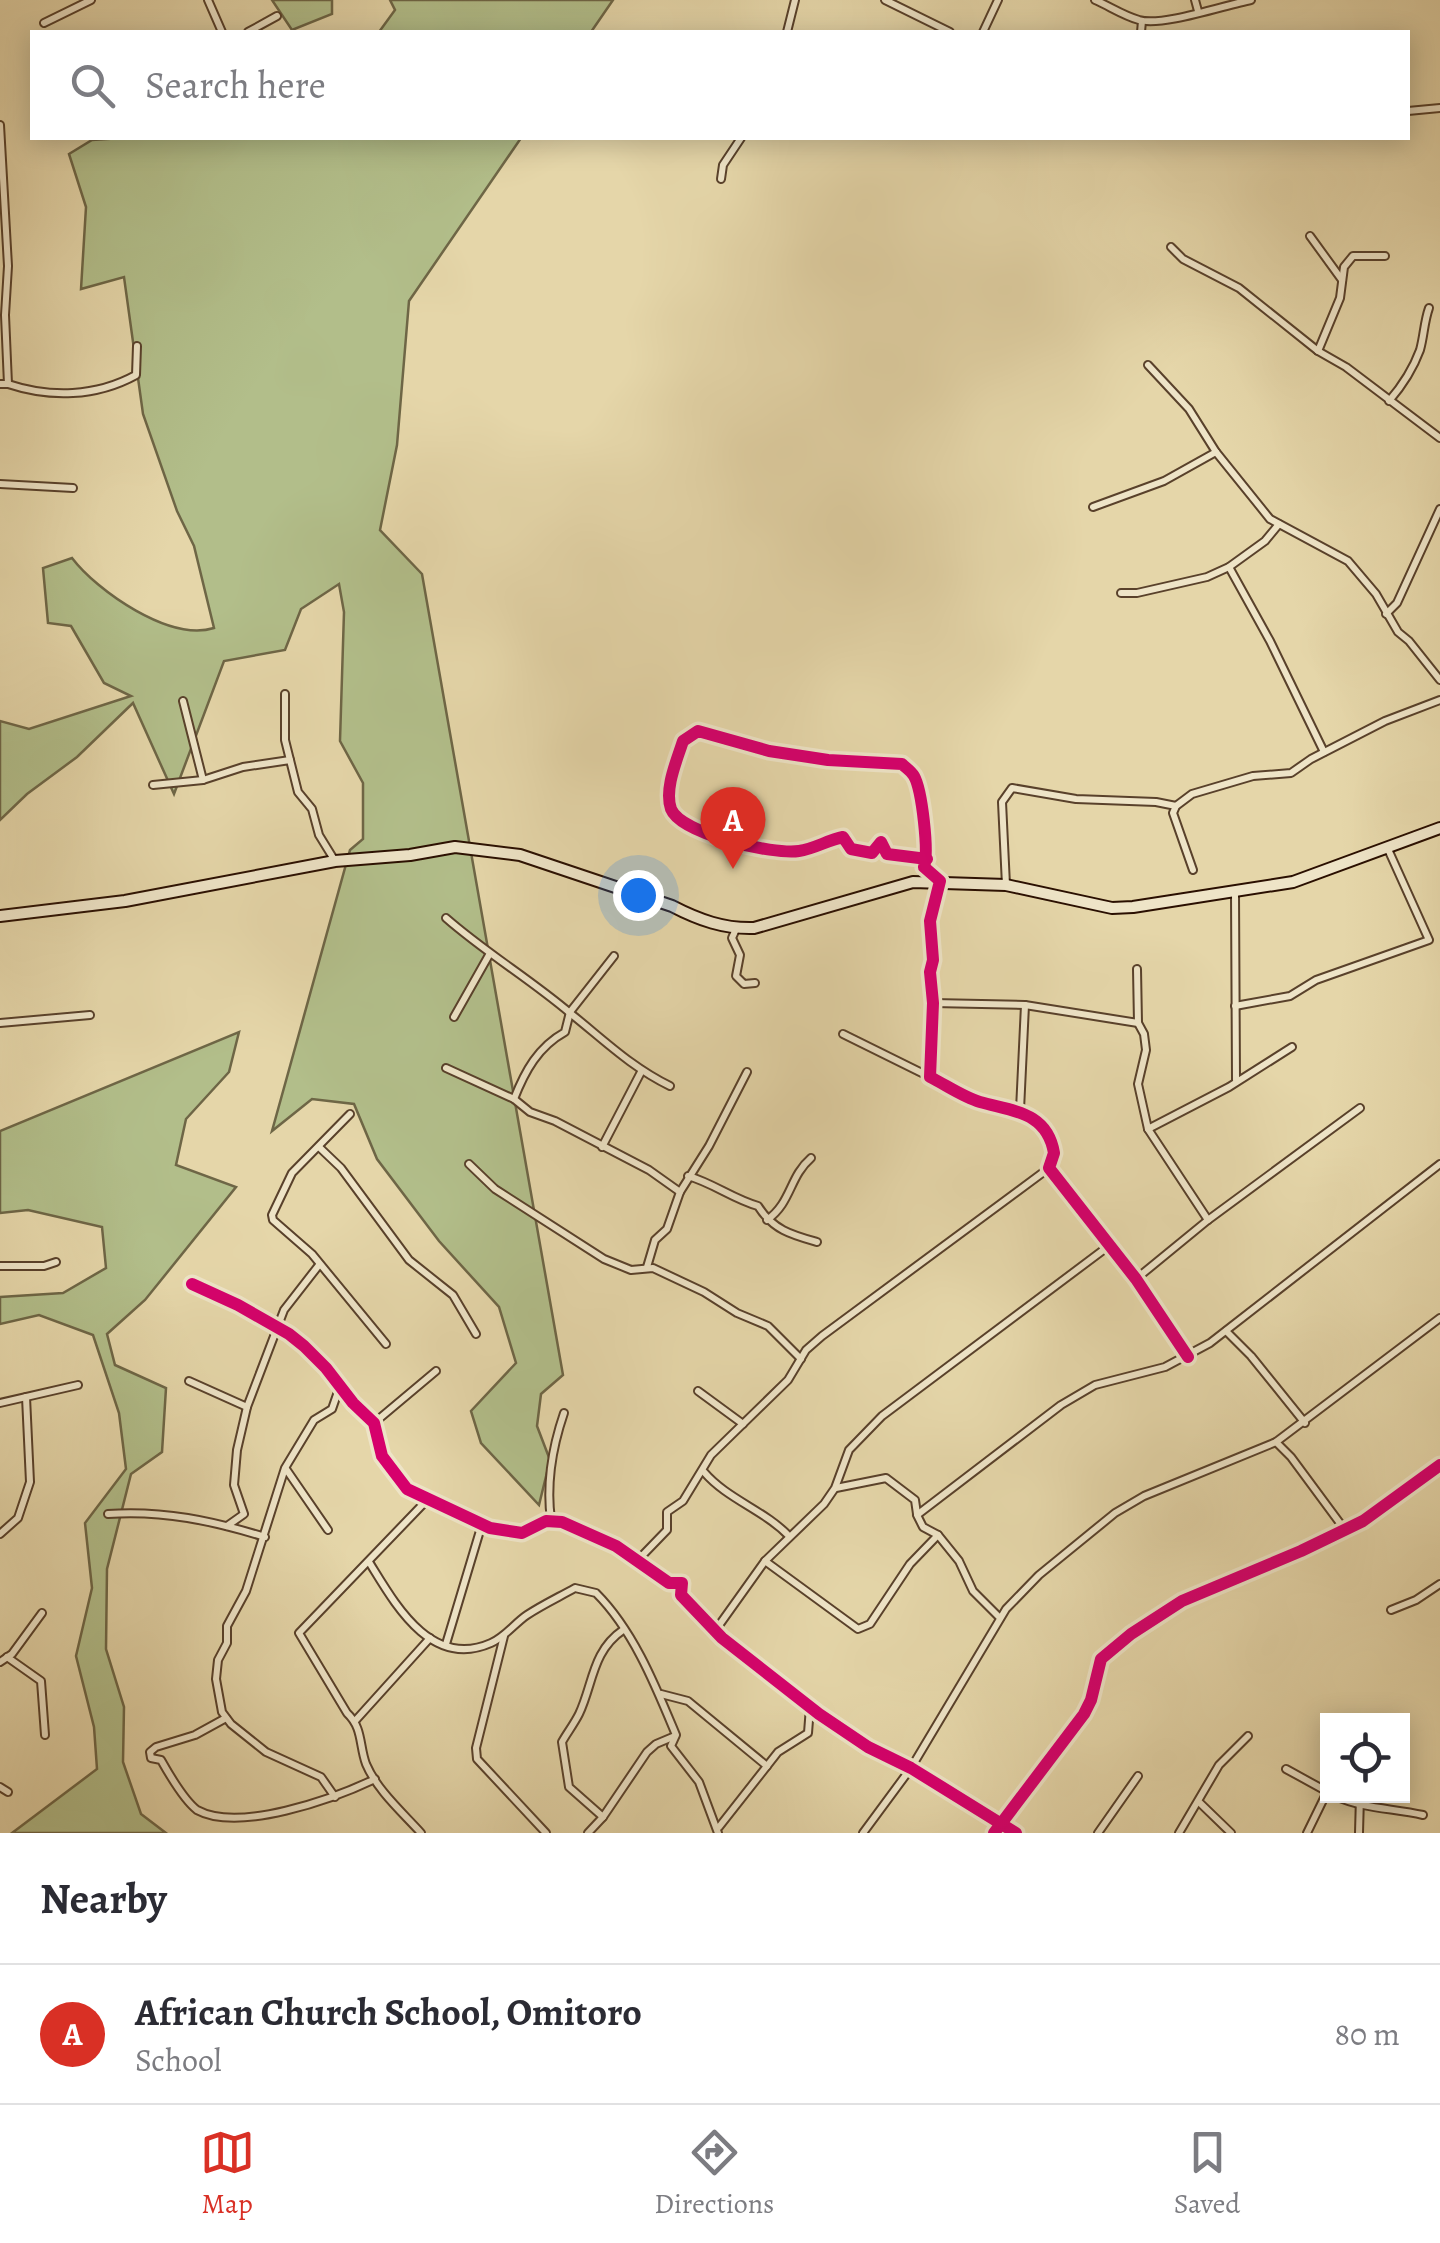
<!DOCTYPE html>
<style>
body{margin:0;font-family:Alegreya,serif;background:#f7f7f7;color:#2b2b33}
.controls{position:absolute;right:30px;bottom:30px;display:grid;overflow:hidden;border-radius:0px;box-shadow:0 5px 25px #0003}
.controls button{width:90px;height:90px;display:grid;place-items:center;padding:0;border:0;border-bottom:2px solid #e1e1e2;background:#fff;color:#2b2b33;font:50px sans-serif}
.you{position:absolute;left:638px;top:895px;width:35px;height:35px;margin:-25px;border:8px solid #fff;border-radius:50%;background:#1a73e8;box-shadow:0 0 0 15px #1a73e833}
.badge{display:grid;place-items:center;width:65px;height:65px;border-radius:50%;background:#d93025;color:#fff;font-size:32px;font-weight:700}
.pin{position:absolute;translate:-50% -82px;filter:drop-shadow(0 2px 5px #0008)}
.pin::after{content:'';position:absolute;top:52px;width:35px;height:30px;background:inherit;clip-path:polygon(0 0,100% 0,50% 100%)}
.list{margin:0;padding:0;list-style:none}
h2{display:flex;justify-content:space-between;align-items:center;height:130px;margin:0;padding:0 40px;font-size:42px}
h2 small{font-size:32px;font-weight:400;color:#7c7c81}
.list li{display:grid;grid-template-columns:65px 1fr auto;gap:30px;align-items:center;box-sizing:border-box;height:140px;padding:0 40px;border-top:2px solid #e1e1e2}
.list b{display:block;font-size:38px;white-space:nowrap}
.list p{margin:0;font-size:32px;white-space:nowrap;color:#7c7c81}
.list em{font-size:32px;font-style:normal;color:#7c7c81}
.icon{flex:none;width:55px;height:55px;fill:none;stroke:currentColor;stroke-width:2;stroke-linecap:round;stroke-linejoin:round}
.map{position:relative;flex:none;width:1440px;height:1833px;overflow:hidden}
.search{position:absolute;background:#fff;box-shadow:0 5px 25px #0003;left:30px;right:30px;top:30px;height:110px;display:flex;align-items:center;gap:25px;box-sizing:border-box;padding:0 35px;border-radius:0px;color:#7c7c81;font-size:38px}
.sheet{height:270px;background:#fff}
nav{display:flex;justify-content:space-around;align-items:center;box-sizing:border-box;height:140px;border-top:2px solid #e1e1e2;background:#fff;font-size:28px;color:#7c7c81}
nav a{display:grid;justify-items:center;gap:5px}
nav .on{color:#d93025}
.map>svg:first-child{display:block}
</style>
<div class="map">
<svg width="1440" height="1833" viewBox="0 0 1440 1833">
<rect width="100%" height="100%" fill="#e5d6a9"/>
<filter id="stains"><feTurbulence type="fractalNoise" baseFrequency=".002" numOctaves="4"/><feColorMatrix values="0 0 0 0 .2 0 0 0 0 .09 0 0 0 0 .02 0 0 0 .5 -.17"/></filter>
<radialGradient id="worn" r=".72"><stop offset=".6" stop-color="#630" stop-opacity="0"/><stop offset="1" stop-color="#630" stop-opacity=".3"/></radialGradient>
<g fill="#b2be8a" stroke="#6e6646" stroke-width="2.5">
<path d="M 272,0 L 332,0 L 332,14 L 292,30 Z"/>
<path d="M 390,0 L 613,0 L 591,32 L 379,32 L 395,10 Z"/>
<path d="M 122,138 L 521,138 L 409,301 L 397,445 L 380,530 L 422,574 L 563,1375 L 541,1394 L 537,1426 L 550,1460 L 539,1505 L 481,1443 L 471,1411 L 516,1363 L 499,1307 L 439,1241 L 377,1159 L 354,1104 L 312,1099 L 272,1131 L 350,850 L 363,839 L 363,783 L 340,741 L 344,612 L 339,584 L 301,609 L 285,650 L 224,661 L 174,794 L 133,703 L 77,757 L 27,794 L 0,820 L 0,721 L 29,729 L 131,696 L 104,683 L 71,626 L 48,623 L 43,568 L 72,558 C 97,591 170,642 214,628 L 194,546 L 177,511 L 143,414 L 124,277 L 81,289 L 86,207 L 69,154 L 92,140 Z"/>
<path d="M 239,1032 L 229,1072 L 186,1119 L 176,1165 L 236,1187 L 145,1300 L 107,1334 L 115,1365 L 166,1388 L 162,1452 L 131,1474 L 107,1569 L 106,1649 L 124,1707 L 123,1762 L 141,1814 L 166,1833 L 12,1833 L 97,1769 L 94,1727 L 76,1656 L 92,1588 L 85,1523 L 126,1469 L 119,1413 L 93,1335 L 39,1315 L 0,1324 L 0,1297 L 63,1293 L 106,1268 L 102,1227 L 28,1210 L 0,1213 L 0,1131 Z"/>
</g>
<g fill="none" stroke-linecap="round" stroke-linejoin="round">
<g stroke="#59412b" stroke-width="10">
<g id="minor">
<path d="M 208,0 L 222,32"/>
<path d="M 885,0 L 950,32"/>
<path d="M 1095,0 C 1109,6 1124,16 1139,20 C 1162,27 1225,5 1251,0"/>
<path d="M 1195,0 L 1198,11"/>
<path d="M 44,23 L 91,0"/>
<path d="M 248,32 L 277,16"/>
<path d="M 787,32 L 795,0"/>
<path d="M 983,32 L 998,0"/>
<path d="M 1141,32 L 1142,21"/>
<path d="M 1408,111 L 1440,108"/>
<path d="M 0,125 L 8,266 L 5,315 L 8,384 L 0,384"/>
<path d="M 721,179 L 723,165 L 741,138"/>
<path d="M 1310,236 L 1342,280"/>
<path d="M 1171,247 L 1183,259 L 1239,288 L 1318,351 L 1346,367 L 1440,438"/>
<path d="M 1318,351 L 1340,298 L 1344,267 L 1353,256 L 1385,256"/>
<path d="M 1148,365 L 1189,409 L 1216,452 L 1270,519 L 1348,561 L 1376,594 L 1398,632 L 1409,641 L 1440,680"/>
<path d="M 8,384 C 50,398 96,397 136,375 L 137,346"/>
<path d="M 1389,401 C 1402,386 1413,369 1420,350 C 1424,336 1424,322 1429,308"/>
<path d="M 0,484 L 73,488"/>
<path d="M 1093,507 L 1164,481 L 1216,452"/>
<path d="M 1229,567 L 1270,641 L 1324,752"/>
<path d="M 1121,593 L 1137,593 L 1207,577 L 1229,567 L 1265,541 L 1279,524"/>
<path d="M 1386,614 L 1397,603 L 1440,509"/>
<path d="M 285,694 L 285,740 L 298,792 L 312,809 L 319,835 L 335,861"/>
<path d="M 183,701 L 203,780"/>
<path d="M 153,785 L 203,780 L 243,767 L 290,760"/>
<path d="M 927,859 L 887,854 L 881,842 L 872,853 L 851,849 L 843,837 C 828,840 814,849 799,851 C 773,855 681,834 671,809 C 664,789 677,760 683,741 L 698,731 L 769,751 L 828,760 L 902,764 C 906,768 911,771 914,776 C 922,790 929,852 924,867 L 940,881 L 930,921 L 933,960 L 930,972 L 933,1003 L 930,1077 C 946,1085 963,1097 980,1102 C 1011,1111 1047,1111 1054,1153 L 1049,1168 L 1136,1279 L 1188,1357"/>
<path d="M 1193,870 L 1173,813 L 1176,806 L 1192,794 L 1253,776 L 1291,773 L 1311,759 L 1385,721 L 1440,700"/>
<path d="M 1006,885 L 1002,802 L 1012,788 L 1076,799 L 1156,802 L 1176,806"/>
<path d="M 1235,893 L 1236,1080"/>
<path d="M 446,918 C 486,953 530,979 570,1013 C 604,1040 631,1067 670,1086"/>
<path d="M 736,929 L 732,938 L 740,955 L 736,976 L 744,984 L 755,983"/>
<path d="M 1137,969 L 1138,1023 L 1144,1034 L 1146,1050 L 1138,1084 L 1148,1129 L 1208,1220"/>
<path d="M 933,1003 L 1025,1005 L 1138,1023"/>
<path d="M 1235,1006 L 1290,996 L 1316,980 L 1429,940 L 1387,847"/>
<path d="M 454,1017 L 489,955"/>
<path d="M 0,1023 L 90,1015"/>
<path d="M 843,1034 L 930,1077"/>
<path d="M 446,1068 L 514,1099 L 530,1112 L 555,1121 L 649,1170 L 680,1192"/>
<path d="M 514,1099 C 525,1071 538,1047 565,1032 L 570,1012 L 614,956"/>
<path d="M 1020,1110 L 1025,1005"/>
<path d="M 350,1114 L 292,1173 L 272,1215 L 273,1220 L 312,1254 L 386,1344"/>
<path d="M 1148,1129 L 1229,1087 L 1292,1047"/>
<path d="M 319,1147 L 341,1168 L 409,1260 L 453,1295 L 476,1334"/>
<path d="M 602,1147 L 641,1072"/>
<path d="M 469,1164 L 495,1189 L 604,1259 L 631,1270 L 653,1268 L 704,1292 L 737,1313 L 768,1326 L 801,1359"/>
<path d="M 688,1176 C 713,1183 733,1199 758,1206 C 773,1230 792,1235 817,1242"/>
<path d="M 767,1220 C 792,1202 789,1177 811,1158"/>
<path d="M 0,1266 L 44,1266 L 56,1262"/>
<path d="M 647,1267 L 655,1240 L 667,1229 L 680,1192 L 709,1146 L 747,1072"/>
<path d="M 1136,1279 L 1208,1220 L 1360,1108"/>
<path d="M 192,1284 L 238,1305 L 289,1334 L 304,1346 L 326,1368 L 353,1403 L 374,1423 L 382,1456 L 407,1489 L 490,1528 L 522,1533 L 546,1521 L 562,1522 L 616,1546 L 669,1583 L 682,1583 L 681,1595 L 722,1638 L 819,1714 L 868,1747 L 911,1768 L 1016,1833"/>
<path d="M 1226,1331 L 1251,1356 L 1305,1423"/>
<path d="M 189,1381 L 247,1407"/>
<path d="M 698,1391 L 743,1424"/>
<path d="M 0,1403 L 78,1385"/>
<path d="M 374,1423 L 436,1371"/>
<path d="M 1276,1442 L 1291,1457 L 1345,1530"/>
<path d="M 286,1469 L 328,1530"/>
<path d="M 704,1472 C 727,1499 764,1510 789,1536"/>
<path d="M 836,1488 L 886,1478 L 915,1500 L 917,1514"/>
<path d="M 108,1514 C 163,1510 213,1521 265,1537"/>
<path d="M 551,1520 C 546,1483 552,1448 564,1413"/>
<path d="M 227,1526 L 244,1514 L 234,1485 L 237,1450 L 247,1407 L 284,1310 L 319,1265"/>
<path d="M 0,1534 L 18,1518 L 30,1482 L 26,1397"/>
<path d="M 638,1560 L 667,1530 L 667,1512 L 683,1501 L 711,1455 L 788,1380 L 806,1350 L 822,1336 L 1049,1168"/>
<path d="M 765,1561 L 858,1629 L 870,1624 L 910,1564 L 938,1535"/>
<path d="M 369,1562 C 394,1602 430,1670 491,1643 C 505,1637 515,1623 527,1615 C 542,1605 559,1597 575,1588 L 596,1593 C 634,1631 656,1687 676,1735 L 671,1746 L 699,1782 L 718,1833"/>
<path d="M 1391,1610 L 1416,1600 L 1440,1584"/>
<path d="M 1000,1618 L 973,1591 L 959,1561 L 938,1535 L 923,1527 L 917,1515 L 1061,1405 L 1095,1385 L 1165,1367 L 1210,1343 L 1440,1164"/>
<path d="M 715,1631 L 765,1561 L 824,1504 L 835,1488 L 849,1450 L 882,1416 L 1110,1245"/>
<path d="M 504,1636 L 476,1748 L 477,1759 L 546,1833"/>
<path d="M 446,1644 L 482,1524"/>
<path d="M 7,1657 L 41,1681 L 45,1735"/>
<path d="M 0,1662 L 12,1654 L 42,1613"/>
<path d="M 661,1694 L 688,1701 L 767,1766"/>
<path d="M 226,1718 L 195,1735 L 156,1747 L 150,1752 L 151,1758 L 161,1760 C 170,1776 184,1800 197,1810 C 239,1833 333,1799 375,1779"/>
<path d="M 355,1721 L 430,1638"/>
<path d="M 1286,1769 L 1328,1792"/>
<path d="M 0,1787 L 8,1792"/>
<path d="M 1335,1796 C 1364,1809 1392,1808 1423,1815"/>
<path d="M 335,1797 L 321,1777 L 266,1752 L 231,1724 L 222,1712 L 216,1679 L 218,1660 L 227,1643 L 227,1626 L 246,1591 L 285,1468 L 314,1420 L 332,1409 L 340,1386"/>
<path d="M 1200,1803 L 1231,1833"/>
<path d="M 603,1817 L 569,1787 L 562,1742 C 567,1733 574,1724 579,1714 C 593,1685 592,1651 623,1630"/>
<path d="M 719,1827 L 778,1752 L 808,1733 L 810,1707"/>
<path d="M 421,1833 C 402,1812 377,1790 366,1764 C 359,1745 363,1728 347,1713 L 299,1633 L 427,1500"/>
<path d="M 588,1833 L 603,1817 L 647,1752 L 656,1744 L 675,1736"/>
<path d="M 863,1833 L 911,1768 L 1006,1609 L 1039,1575 L 1115,1513 L 1144,1496 L 1276,1442 L 1440,1318"/>
<path d="M 994,1833 L 1084,1714 L 1091,1700 L 1101,1659 L 1131,1634 L 1182,1601 L 1301,1551 L 1363,1521 L 1440,1465"/>
<path d="M 1098,1833 L 1138,1776"/>
<path d="M 1179,1833 L 1219,1765 L 1248,1736"/>
<path d="M 1307,1833 L 1327,1792"/>
<path d="M 1359,1833 L 1360,1796"/>
</g>
</g>
<g stroke="#2a0f01" stroke-width="14">
<path id="secondary" d="M 0,916 L 125,901 L 335,861 L 410,855 L 455,847 L 520,855 L 672,906 C 699,920 724,929 754,928 L 913,882 L 1006,885 L 1112,908 L 1133,907 L 1293,882 L 1440,828"/>
</g>
<use href="#minor" stroke="#eee4c7" stroke-width="6"/>
<use href="#secondary" stroke="#eee4c7" stroke-width="10"/>
<g stroke="#eee4c7" stroke-width="19">
<g id="cycleway">
<path d="M 927,859 L 887,854 L 881,842 L 872,853 L 851,849 L 843,837 C 828,840 814,849 799,851 C 773,855 681,834 671,809 C 664,789 677,760 683,741 L 698,731 L 769,751 L 828,760 L 902,764 C 906,768 911,771 914,776 C 922,790 929,852 924,867 L 940,881 L 930,921 L 933,960 L 930,972 L 933,1003 L 930,1077 C 946,1085 963,1097 980,1102 C 1011,1111 1047,1111 1054,1153 L 1049,1168 L 1136,1279 L 1188,1357"/>
<path d="M 192,1284 L 238,1305 L 289,1334 L 304,1346 L 326,1368 L 353,1403 L 374,1423 L 382,1456 L 407,1489 L 490,1528 L 522,1533 L 546,1521 L 562,1522 L 616,1546 L 669,1583 L 682,1583 L 681,1595 L 722,1638 L 819,1714 L 868,1747 L 911,1768 L 1016,1833"/>
<path d="M 994,1833 L 1084,1714 L 1091,1700 L 1101,1659 L 1131,1634 L 1182,1601 L 1301,1551 L 1363,1521 L 1440,1465"/>
</g>
</g>
<use href="#cycleway" stroke="#d6006c" stroke-width="12"/>
</g>
<rect width="100%" height="100%" filter="url(#stains)"/>
<rect width="100%" height="100%" fill="url(#worn)"/>
</svg>
<div class="controls">
<button><svg class="icon" aria-label="locate" viewBox="0 0 24 24"><circle cx="12" cy="12" r="6"/><path d="M12 2v4M12 18v4M2 12h4M18 12h4"/></svg></button>
</div>
<div class="you"></div>
<div class="pin badge" style="left:733px;top:869px">A</div>
<div class="search"><svg class="icon" aria-label="search" viewBox="0 0 24 24"><circle cx="10" cy="10" r="6"/><path d="M15 15l6 6"/></svg>Search here</div>
</div>
<section class="sheet">
<h2>Nearby<small></small></h2>
<ul class="list">
<li><span class="badge">A</span><div><b>African Church School, Omitoro</b><p>School</p></div><em>80 m</em></li>
</ul>
</section>
<nav>
<a class="on"><svg class="icon" aria-label="map" viewBox="0 0 24 24"><path d="M3 6l6-2 6 2 6-2v14l-6 2-6-2-6 2zM9 4v14M15 6v14"/></svg>Map</a>
<a><svg class="icon" aria-label="directions" viewBox="0 0 24 24"><path d="M12 3l9 9-9 9-9-9zM9 14v-3h6M13 9l2 2-2 2"/></svg>Directions</a>
<a><svg class="icon" aria-label="saved" viewBox="0 0 24 24"><path d="M7 4h10v16l-5-4-5 4z"/></svg>Saved</a>
</nav>
